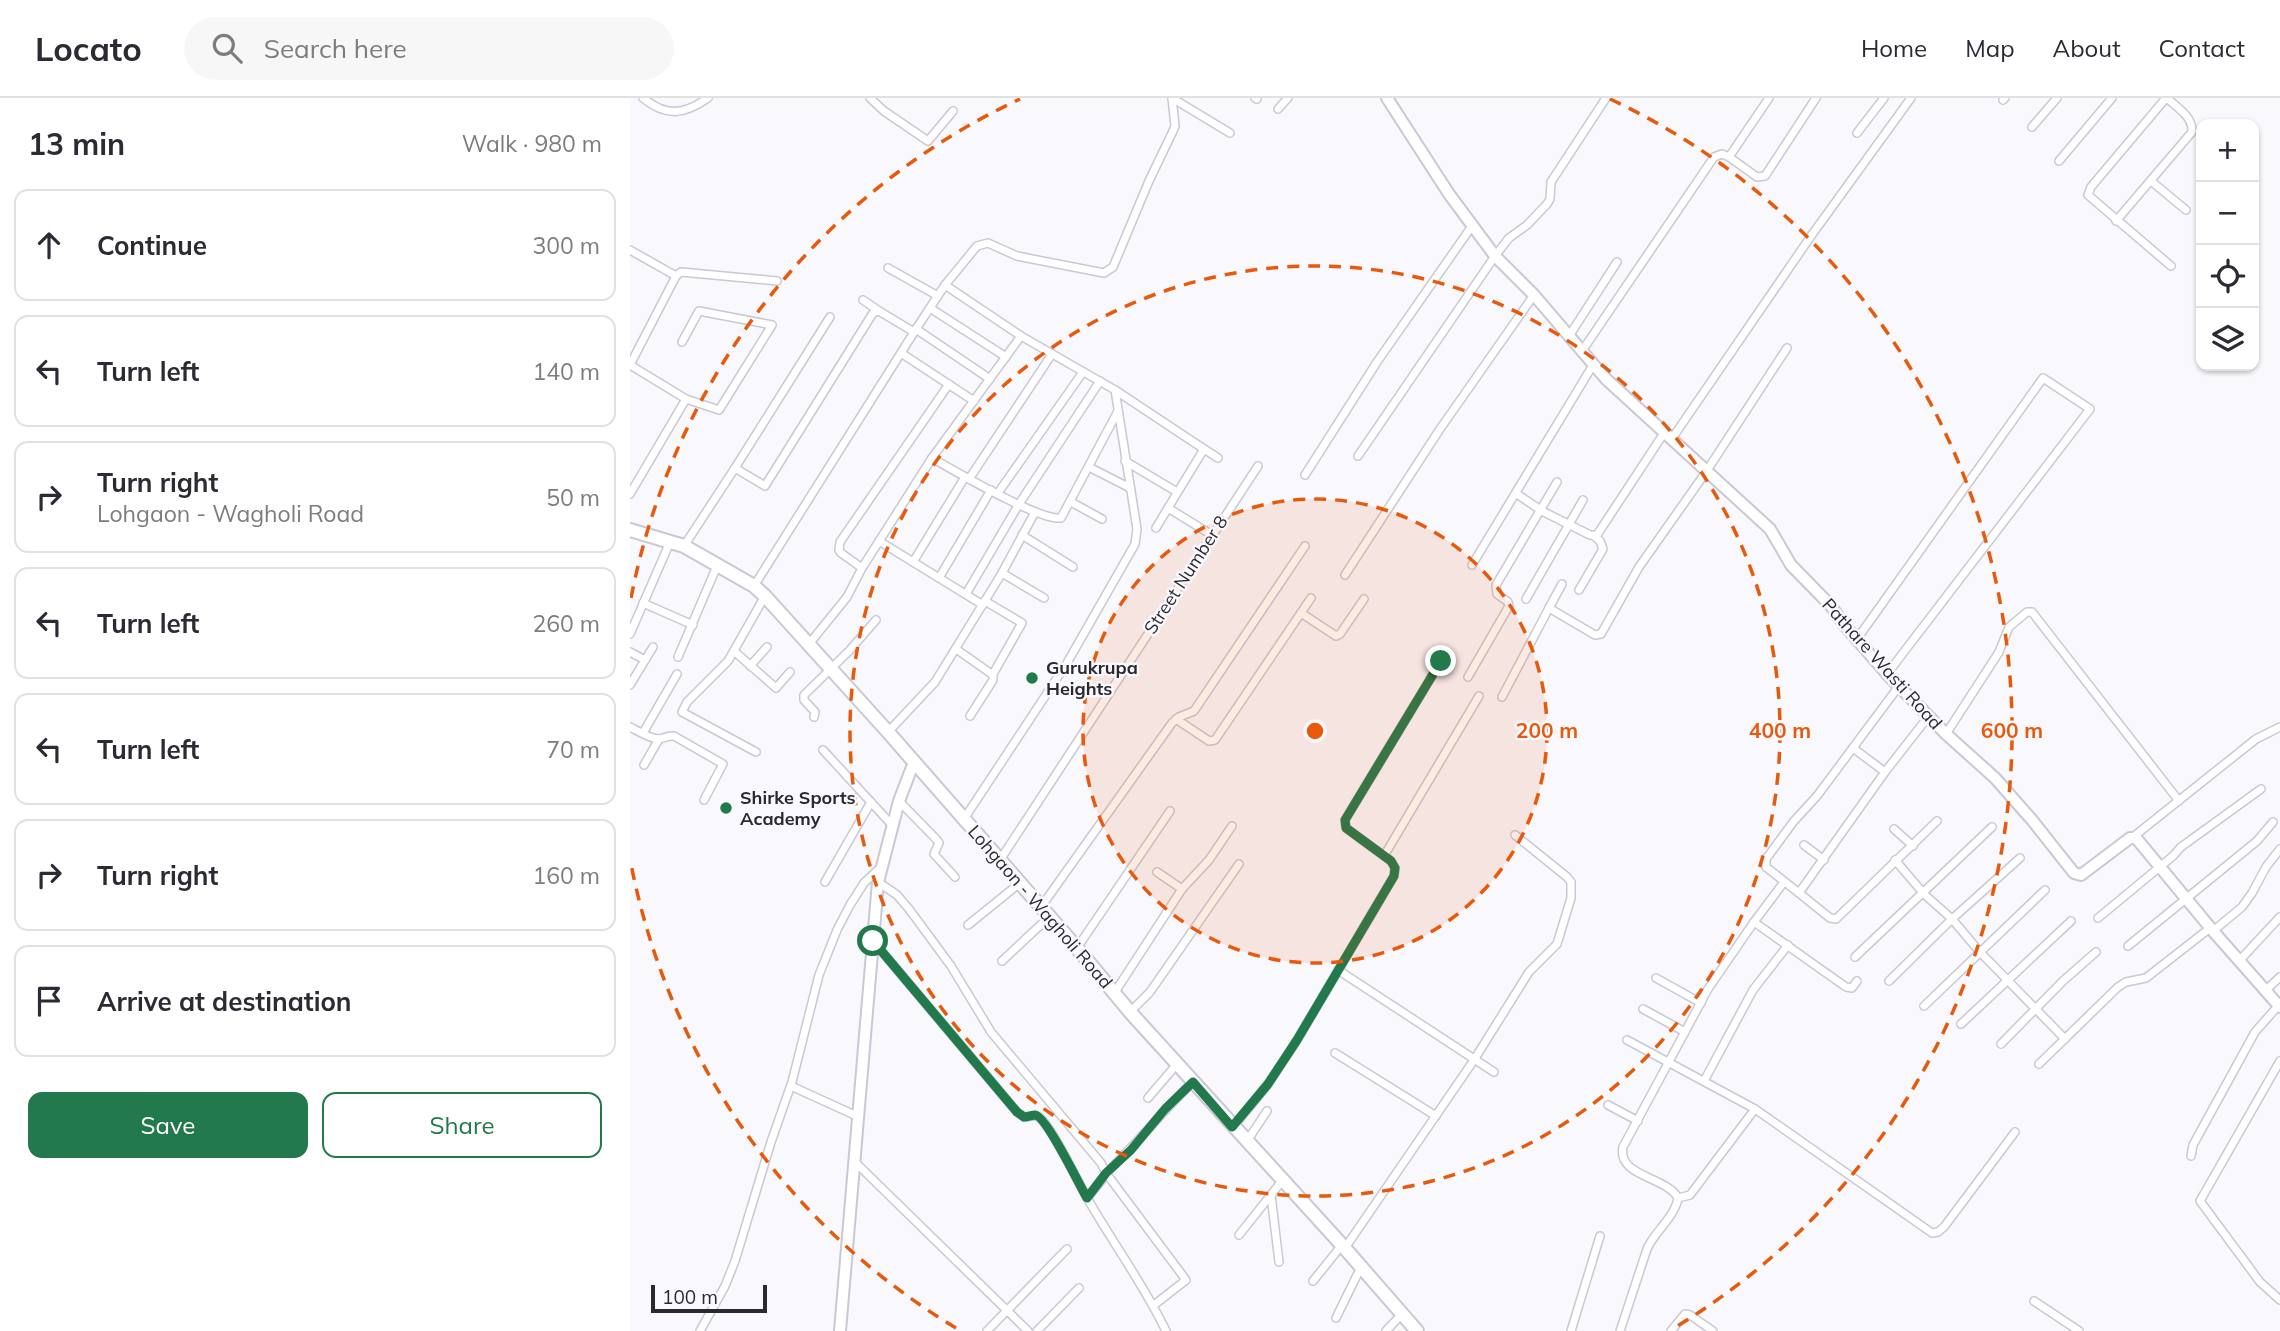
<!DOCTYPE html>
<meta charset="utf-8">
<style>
body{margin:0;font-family:Mulish,sans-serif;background:#f7f7f7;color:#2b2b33}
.controls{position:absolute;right:21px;top:21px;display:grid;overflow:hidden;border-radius:14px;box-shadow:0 2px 5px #0004}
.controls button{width:63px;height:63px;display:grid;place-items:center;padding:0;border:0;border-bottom:2px solid #e1e1e2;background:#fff;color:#2b2b33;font:35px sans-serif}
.scale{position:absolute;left:21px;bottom:18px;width:116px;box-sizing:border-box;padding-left:7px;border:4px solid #29292e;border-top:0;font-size:19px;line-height:24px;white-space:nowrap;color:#29292e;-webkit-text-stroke:5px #f8f8fd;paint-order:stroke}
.stop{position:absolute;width:21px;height:21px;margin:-16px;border:5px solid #22794c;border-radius:50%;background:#fff}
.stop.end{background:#22794c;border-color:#fff;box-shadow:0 2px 7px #0008}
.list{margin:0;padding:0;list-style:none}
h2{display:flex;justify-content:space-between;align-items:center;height:91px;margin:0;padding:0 28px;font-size:30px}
h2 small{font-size:23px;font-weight:400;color:#7c7c81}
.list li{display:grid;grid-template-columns:46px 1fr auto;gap:21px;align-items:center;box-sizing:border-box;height:112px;margin:0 14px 14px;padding:0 14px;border:2px solid #e1e1e2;border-radius:14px}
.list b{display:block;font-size:26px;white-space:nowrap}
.list p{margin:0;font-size:23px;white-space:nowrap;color:#7c7c81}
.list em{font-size:23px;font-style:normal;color:#7c7c81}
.actions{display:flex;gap:14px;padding:21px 28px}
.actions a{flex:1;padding:16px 0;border:2px solid #22794c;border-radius:14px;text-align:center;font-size:24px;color:#22794c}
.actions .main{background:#22794c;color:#fff}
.icon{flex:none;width:38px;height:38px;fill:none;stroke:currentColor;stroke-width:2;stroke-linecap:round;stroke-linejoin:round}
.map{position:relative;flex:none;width:1650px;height:1233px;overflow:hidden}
header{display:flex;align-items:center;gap:42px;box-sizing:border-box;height:98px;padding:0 35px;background:#fff;border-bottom:2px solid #e1e1e2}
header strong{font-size:33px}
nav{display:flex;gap:38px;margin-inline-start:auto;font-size:24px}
.search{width:490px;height:63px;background:#f7f7f7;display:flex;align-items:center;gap:18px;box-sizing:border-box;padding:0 24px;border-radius:38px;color:#7c7c81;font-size:26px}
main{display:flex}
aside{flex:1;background:#fff}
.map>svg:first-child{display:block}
</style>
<header>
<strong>Locato</strong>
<div class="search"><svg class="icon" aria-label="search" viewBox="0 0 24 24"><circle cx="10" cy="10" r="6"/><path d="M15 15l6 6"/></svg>Search here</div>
<nav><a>Home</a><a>Map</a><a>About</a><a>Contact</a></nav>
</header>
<main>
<aside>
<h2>13 min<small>Walk · 980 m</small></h2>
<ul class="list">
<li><svg class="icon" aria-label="ahead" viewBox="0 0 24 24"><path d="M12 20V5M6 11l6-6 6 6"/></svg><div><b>Continue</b></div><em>300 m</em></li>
<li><svg class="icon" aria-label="left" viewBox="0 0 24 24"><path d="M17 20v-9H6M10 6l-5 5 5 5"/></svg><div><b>Turn left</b></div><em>140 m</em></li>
<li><svg class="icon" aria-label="right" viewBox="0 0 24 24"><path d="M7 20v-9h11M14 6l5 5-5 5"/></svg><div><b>Turn right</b><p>Lohgaon - Wagholi Road</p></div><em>50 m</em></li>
<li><svg class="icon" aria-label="left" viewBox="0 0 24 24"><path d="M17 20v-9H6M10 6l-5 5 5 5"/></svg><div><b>Turn left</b></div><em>260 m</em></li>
<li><svg class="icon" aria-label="left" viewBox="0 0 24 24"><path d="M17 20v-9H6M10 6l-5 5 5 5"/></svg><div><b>Turn left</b></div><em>70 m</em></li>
<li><svg class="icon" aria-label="right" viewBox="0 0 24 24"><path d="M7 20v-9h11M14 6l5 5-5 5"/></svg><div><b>Turn right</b></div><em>160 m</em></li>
<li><svg class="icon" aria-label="arrive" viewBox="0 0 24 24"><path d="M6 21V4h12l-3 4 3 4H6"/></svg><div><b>Arrive at destination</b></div></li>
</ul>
<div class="actions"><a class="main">Save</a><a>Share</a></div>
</aside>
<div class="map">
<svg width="1650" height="1233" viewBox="0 0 1650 1233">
<rect width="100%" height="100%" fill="#f8f8fd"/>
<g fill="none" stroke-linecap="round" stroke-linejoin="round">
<g stroke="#c9c8d5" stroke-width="10">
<g id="street">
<path d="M 13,0 C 36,19 54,17 78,0"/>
<path d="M 240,0 L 254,13 L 298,43 L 323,13"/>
<path d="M 542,0 L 600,35"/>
<path d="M 625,0 L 627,1"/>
<path d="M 1536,0 L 1461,89 L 1458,97 L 1541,168"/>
<path d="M 1373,2 L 1375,0"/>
<path d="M 648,11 L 658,0"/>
<path d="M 1402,29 L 1427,0"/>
<path d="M 1227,35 L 1254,0"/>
<path d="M 1099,59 L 1127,79 L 1135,78 L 1186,0"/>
<path d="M 1429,63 L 1482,0"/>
<path d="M 1521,83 L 1556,112"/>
<path d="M 1486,123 L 1562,34 C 1563,18 1547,10 1537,0"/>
<path d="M 0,152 L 46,178"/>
<path d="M 258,170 L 308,198"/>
<path d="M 315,187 L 391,238 L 485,292 L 507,431 L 505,446 L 437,565 L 334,721"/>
<path d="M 233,202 L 249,213"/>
<path d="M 300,210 L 376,259"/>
<path d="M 286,231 L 360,281"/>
<path d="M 939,238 L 987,164"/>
<path d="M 52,244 L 69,213 L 142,227 L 89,312 L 56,301"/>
<path d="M 952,253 L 1084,59 L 1092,56 L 1099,59 L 1139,0"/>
<path d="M 271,255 L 344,303"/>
<path d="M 0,267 L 46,178 L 51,174 L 147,183"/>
<path d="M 0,267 L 56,301 L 0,396"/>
<path d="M 485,292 L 574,351 L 538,410 L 582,437"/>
<path d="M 1041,342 L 1181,138 L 1281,0"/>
<path d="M 574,351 L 588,360"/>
<path d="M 728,358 L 865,158 L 879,140 L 897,127 L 917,106 L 920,101 L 921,84 L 976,0"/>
<path d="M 302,360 C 325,373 409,423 431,420 L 488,313"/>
<path d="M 495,363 L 547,394"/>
<path d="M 459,369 L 500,390"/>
<path d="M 105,370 L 200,219"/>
<path d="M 675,377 L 747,264 L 842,128"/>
<path d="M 339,381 L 422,256"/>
<path d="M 368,395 L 453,274"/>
<path d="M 887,396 L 912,413 L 960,437 L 967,437 L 1034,335"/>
<path d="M 441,404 L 472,421"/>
<path d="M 526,430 L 538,410"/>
<path d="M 392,437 L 443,469"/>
<path d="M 249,443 L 353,507"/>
<path d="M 54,448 L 105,370 L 135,388 L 243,215 L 249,213 L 284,234"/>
<path d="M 283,464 L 335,379"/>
<path d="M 842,467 L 963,267"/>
<path d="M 232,470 L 211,455 L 209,452 L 210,444 L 319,286"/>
<path d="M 372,475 L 414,500"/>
<path d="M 715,477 L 810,331 L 904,197"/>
<path d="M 309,480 L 361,392"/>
<path d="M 124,488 L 286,231 L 315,187 L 347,148 L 358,145 L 387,158 L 474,175 L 483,169 L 519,83 L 543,33 L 545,28 L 542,0"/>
<path d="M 949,492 L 973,451 L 970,443 L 964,438"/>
<path d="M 336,496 L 389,406 L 470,283"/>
<path d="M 896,501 L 953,402"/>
<path d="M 355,503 L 392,525 L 363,576"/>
<path d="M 13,505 L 63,527"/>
<path d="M 919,510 L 932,486"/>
<path d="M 671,515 L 706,538 L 710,536 L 734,501"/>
<path d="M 0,536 L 40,444"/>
<path d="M 1227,541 L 1413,280 L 1460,311 L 1257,576"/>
<path d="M 179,546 L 217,499 L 232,470 L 302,360 L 391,238"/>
<path d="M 326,551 L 363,577 L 363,582 L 340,618"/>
<path d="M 104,553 L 146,590 L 160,574"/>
<path d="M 0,554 L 15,562"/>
<path d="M 48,559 L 87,468"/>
<path d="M 120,568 L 137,549"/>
<path d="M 838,579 L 879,508 L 878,504 L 867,496 L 866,487 L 927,384"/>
<path d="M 0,587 L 23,549"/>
<path d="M 1269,588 L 1187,698 L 1164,723 L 1136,761 L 1136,769 L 1169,795 L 1255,674 L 1298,619"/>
<path d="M 872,599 L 919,510 L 965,537 L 971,536 L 1009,469 L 1076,374 L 1157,250"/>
<path d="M 184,619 L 185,614 L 174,602 L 174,597 L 219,553 L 246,522"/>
<path d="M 546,621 L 579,643 L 585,642 L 681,500"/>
<path d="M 0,629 C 8,633 19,640 28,641 C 34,641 37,637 44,638 L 93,666 L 74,702"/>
<path d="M 258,634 L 305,584 L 372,475 L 405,414"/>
<path d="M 13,635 L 47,576"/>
<path d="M 1316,636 L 1369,554 L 1379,529 L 1397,514 L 1402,514 L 1549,703"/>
<path d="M 1223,650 L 1255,674"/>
<path d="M 193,652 L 262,727"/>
<path d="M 126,654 L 52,614 L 57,604 L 98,563 L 135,498"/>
<path d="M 14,667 L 29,641"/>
<path d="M 269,703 L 307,742 L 309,745 L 304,756 L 325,779"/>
<path d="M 1264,731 L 1283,748"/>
<path d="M 1503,739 L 1626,641 L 1650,629"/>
<path d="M 1174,747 L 1194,762"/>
<path d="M 754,758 L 849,598"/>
<path d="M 370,762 L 628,368"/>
<path d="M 1265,762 L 1294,796 L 1322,821 L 1349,853 L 1435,941"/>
<path d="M 527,774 L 552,791"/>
<path d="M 195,784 L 241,704"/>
<path d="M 248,784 L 267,797 L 279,811 L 321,868 L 361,934 L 471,1065 L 476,1075 L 475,1078 L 457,1100"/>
<path d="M 1169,795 L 1200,820 L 1206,821 L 1307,723"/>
<path d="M 411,809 L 542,625 L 549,619 L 564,613 L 675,448"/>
<path d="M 1468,820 L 1543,758 L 1551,749 L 1631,691"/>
<path d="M 1124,824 L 1216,889 L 1222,890 L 1227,883"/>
<path d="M 338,827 L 390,785"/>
<path d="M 1583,833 L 1612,809 L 1622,795 L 1636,769 L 1650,751"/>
<path d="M 243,843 L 387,1014 L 394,1019 C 400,1019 405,1016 409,1019 C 423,1030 446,1081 456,1098 C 482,1144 513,1185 536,1233"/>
<path d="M 1498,848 L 1627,743 L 1643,724"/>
<path d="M 447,850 L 540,713"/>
<path d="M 1225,859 L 1362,729"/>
<path d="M 372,863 L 419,819"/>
<path d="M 1609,863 L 1650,819"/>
<path d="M 708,872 L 864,974"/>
<path d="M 1026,880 L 1071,905"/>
<path d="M 1259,883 L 1322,821 L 1390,760"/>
<path d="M 1636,892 L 1650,879"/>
<path d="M 485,894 L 552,791 L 579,762 L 602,728"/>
<path d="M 1294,908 L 1415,792"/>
<path d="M 1013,911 L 1055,934"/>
<path d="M 500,914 L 520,894 L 609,766"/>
<path d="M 1331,926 L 1441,823"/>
<path d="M 997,942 L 1125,1011 L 1302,1135 L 1308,1134 L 1314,1129 L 1385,1034"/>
<path d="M 1371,946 L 1433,883 L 1466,854"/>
<path d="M 705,955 L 806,1018"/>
<path d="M 1650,963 L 1570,1103 L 1630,1184 L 1650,1202"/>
<path d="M 1409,966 L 1488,889 L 1496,884 L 1516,880 L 1580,830"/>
<path d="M 1074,983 L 1123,892 L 1158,847"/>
<path d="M 161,988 L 229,1019"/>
<path d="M 518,1000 L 547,966"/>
<path d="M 978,1007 L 1008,1023"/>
<path d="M 603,1029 L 638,986 L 667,942 L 764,778 L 765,770 L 761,763 L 716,730 L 715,722 L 811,563"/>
<path d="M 617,1043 L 637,1013"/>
<path d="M 1561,1058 L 1563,1047 L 1625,934 L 1648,908"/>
<path d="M 225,1064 L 398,1233"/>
<path d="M 641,1097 L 649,1164"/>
<path d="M 1048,1100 L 1060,1097 L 1125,1011"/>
<path d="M 609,1137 L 652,1083"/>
<path d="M 715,1150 L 844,962 L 899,874 L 927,846 L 941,800 L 941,784 L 937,779 L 885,737"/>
<path d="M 683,1183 L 712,1147"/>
<path d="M 1404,1203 L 1449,1233"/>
<path d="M 524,1207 L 556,1182 L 476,1075 C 507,1046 532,1013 563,984"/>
<path d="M 706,1220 L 731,1169"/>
<path d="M 70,1233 L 95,1188 L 105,1163 L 141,1044 L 162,984 L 189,877 L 207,832 L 220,807 L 234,785 L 251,769"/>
<path d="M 357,1233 L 437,1151"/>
<path d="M 407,1233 L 449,1190"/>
<path d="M 756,1233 L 772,1216"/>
<path d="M 941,1233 L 970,1138"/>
<path d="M 990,1233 L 1017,1151 C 1024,1134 1045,1119 1048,1100 C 1036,1078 987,1079 993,1049 L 1078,891 L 1124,824 L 1154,784"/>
<path d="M 1041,1233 L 1055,1216 L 1060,1217 L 1083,1233"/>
</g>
</g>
<g stroke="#c9c8d5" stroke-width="14">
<g id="secondary">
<path d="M 757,0 L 819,96 L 865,158 L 904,197 L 976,281 L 1140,431 L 1161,467 L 1201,508 L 1215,528 L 1257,576 L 1316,636 L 1365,680 L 1402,722 L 1444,775 L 1451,777 L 1500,740 L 1506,740 L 1583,833 L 1650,909"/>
<path d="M 210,1233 L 248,784 L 269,703 L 284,664"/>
</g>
</g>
<g stroke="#c9c8d5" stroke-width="16">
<path id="primary" d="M 0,432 L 54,448 L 124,488 L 135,498 L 258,634 L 447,850 L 500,914 L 712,1147 L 787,1233"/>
</g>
<use href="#street" stroke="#fff" stroke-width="7"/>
<use href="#secondary" stroke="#fff" stroke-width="10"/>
<use href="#primary" stroke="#fff" stroke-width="12"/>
</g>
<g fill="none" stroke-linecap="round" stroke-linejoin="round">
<path stroke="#22794c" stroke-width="9" d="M 243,843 L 387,1014 L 394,1019 C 398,1019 402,1017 405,1017 C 416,1018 450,1088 457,1100 L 476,1075 L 501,1052 L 535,1011 L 563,984 L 602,1029 L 638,986 L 667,942 L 764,778 L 765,770 L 761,763 L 716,730 L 715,722 L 811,563"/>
</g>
<circle cx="685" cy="633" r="232" fill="#e8590c" fill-opacity=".12"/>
<g fill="none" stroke="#e8590c" stroke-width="3.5" stroke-dasharray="12 9">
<circle cx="685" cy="633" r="232"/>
<circle cx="685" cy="633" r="465"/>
<path d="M326 1230A697 697 0 0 1 1 766M1 500A697 697 0 0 1 390 1M980 1A697 697 0 0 1 1044 1230"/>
</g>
<g fill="#22794c" stroke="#f8f8fd" stroke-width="2.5">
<circle cx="402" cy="580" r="7"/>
<circle cx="96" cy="710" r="7"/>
</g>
<g text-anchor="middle" stroke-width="5" stroke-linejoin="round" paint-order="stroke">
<g font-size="18" fill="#29292e" stroke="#f8f8fd">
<text transform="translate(556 477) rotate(-57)" y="6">Street Number 8</text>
<text transform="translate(1252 566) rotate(48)" y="6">Pathare Wasti Road</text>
<text transform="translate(410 809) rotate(49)" y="6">Lohgaon - Wagholi Road</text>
</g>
<g font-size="18" font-weight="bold" fill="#29292e" stroke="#f8f8fd" text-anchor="start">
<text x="416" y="576">Gurukrupa<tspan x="416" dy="21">Heights</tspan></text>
<text x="110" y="706">Shirke Sports<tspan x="110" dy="21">Academy</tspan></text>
</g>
</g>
<circle cx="685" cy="633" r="10" fill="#e8590c" stroke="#f8f8fd" stroke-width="3.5"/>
<g font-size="21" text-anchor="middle" font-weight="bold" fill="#e8590c" stroke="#f8f8fd" stroke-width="5" stroke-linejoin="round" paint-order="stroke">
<text x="917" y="640">200 m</text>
<text x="1150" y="640">400 m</text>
<text x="1382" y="640">600 m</text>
</g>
</svg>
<div class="controls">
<button>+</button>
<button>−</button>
<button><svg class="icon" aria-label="locate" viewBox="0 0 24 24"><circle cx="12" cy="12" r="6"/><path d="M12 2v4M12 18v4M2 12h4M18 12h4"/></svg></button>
<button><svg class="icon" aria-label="layers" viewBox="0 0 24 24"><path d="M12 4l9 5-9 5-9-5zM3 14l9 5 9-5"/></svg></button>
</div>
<div class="scale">100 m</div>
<div class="stop" style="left:243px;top:843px"></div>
<div class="stop end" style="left:811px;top:563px"></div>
</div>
</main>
